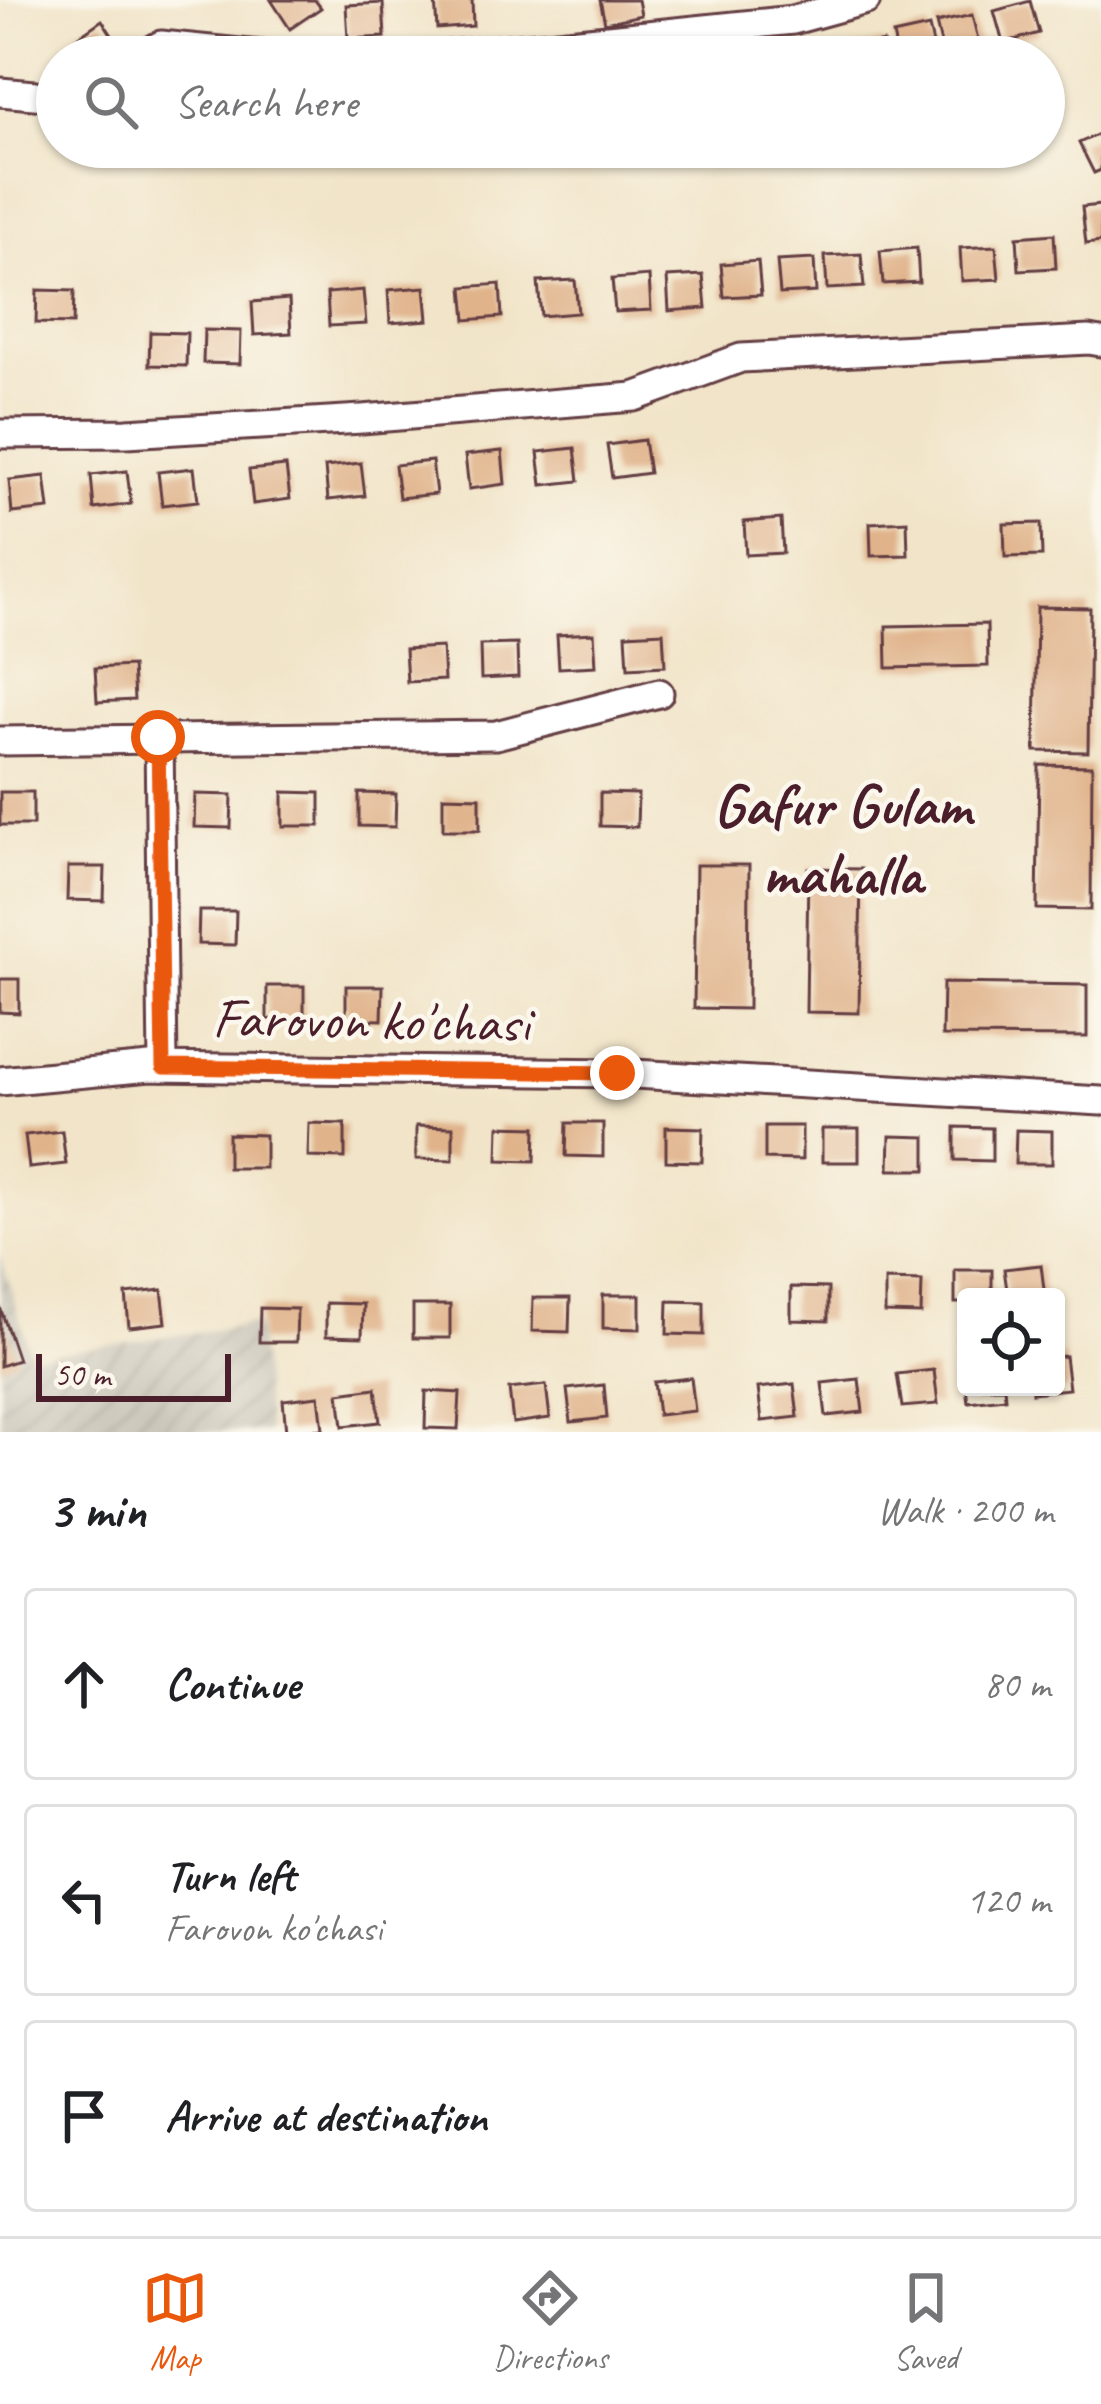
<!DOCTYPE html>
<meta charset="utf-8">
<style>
body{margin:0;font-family:Caveat,sans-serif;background:#f2f2f2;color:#202124}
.controls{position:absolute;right:36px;bottom:36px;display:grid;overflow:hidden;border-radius:12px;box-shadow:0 3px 9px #0004}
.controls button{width:108px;height:108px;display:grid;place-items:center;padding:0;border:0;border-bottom:3px solid #e0e0e0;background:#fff;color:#202124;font:60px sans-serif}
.scale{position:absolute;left:36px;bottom:30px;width:195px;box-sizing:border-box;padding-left:12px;border:6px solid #4a1f2b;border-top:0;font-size:33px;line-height:42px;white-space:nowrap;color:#4a1f2b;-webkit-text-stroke:9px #fbf7ec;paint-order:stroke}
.stop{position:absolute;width:36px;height:36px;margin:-27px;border:9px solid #ea580c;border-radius:50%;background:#fff}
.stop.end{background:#ea580c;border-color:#fff;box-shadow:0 3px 12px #0008}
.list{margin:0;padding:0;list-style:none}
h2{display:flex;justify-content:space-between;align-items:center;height:156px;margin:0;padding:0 48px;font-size:51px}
h2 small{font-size:39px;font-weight:400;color:#757577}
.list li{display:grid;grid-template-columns:78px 1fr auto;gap:36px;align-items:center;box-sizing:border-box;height:192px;margin:0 24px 24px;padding:0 24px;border:3px solid #e0e0e0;border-radius:12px}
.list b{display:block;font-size:45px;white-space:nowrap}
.list p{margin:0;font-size:39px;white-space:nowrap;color:#757577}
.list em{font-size:39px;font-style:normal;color:#757577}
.icon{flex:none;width:66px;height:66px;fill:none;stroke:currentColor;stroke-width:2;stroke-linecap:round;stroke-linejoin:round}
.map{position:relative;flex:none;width:1101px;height:1432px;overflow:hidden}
.search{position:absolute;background:#fff;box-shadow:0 3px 9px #0004;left:36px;right:36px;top:36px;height:132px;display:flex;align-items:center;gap:30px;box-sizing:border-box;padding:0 42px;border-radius:66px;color:#757577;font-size:45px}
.sheet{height:804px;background:#fff}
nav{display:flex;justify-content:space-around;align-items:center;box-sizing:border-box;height:168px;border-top:3px solid #e0e0e0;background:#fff;font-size:33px;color:#757577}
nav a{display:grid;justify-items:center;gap:6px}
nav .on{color:#ea580c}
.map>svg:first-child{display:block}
</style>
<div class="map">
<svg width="1101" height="1432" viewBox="0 0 1101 1432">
<defs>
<pattern id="industrial-furrows" width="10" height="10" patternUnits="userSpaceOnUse" patternTransform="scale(3)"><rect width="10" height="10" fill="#c9c4b8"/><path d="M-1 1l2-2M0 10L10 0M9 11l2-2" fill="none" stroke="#aea89e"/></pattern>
</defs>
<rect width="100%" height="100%" fill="#fbf7ec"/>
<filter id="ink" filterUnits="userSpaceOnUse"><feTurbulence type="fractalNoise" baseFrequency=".00833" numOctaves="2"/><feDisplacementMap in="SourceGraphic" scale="24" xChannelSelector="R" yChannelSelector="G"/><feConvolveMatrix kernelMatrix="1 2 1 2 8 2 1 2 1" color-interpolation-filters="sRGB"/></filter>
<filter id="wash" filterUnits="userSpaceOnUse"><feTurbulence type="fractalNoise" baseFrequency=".004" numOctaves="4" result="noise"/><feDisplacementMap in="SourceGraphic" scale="48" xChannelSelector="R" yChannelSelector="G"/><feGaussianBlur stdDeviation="2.7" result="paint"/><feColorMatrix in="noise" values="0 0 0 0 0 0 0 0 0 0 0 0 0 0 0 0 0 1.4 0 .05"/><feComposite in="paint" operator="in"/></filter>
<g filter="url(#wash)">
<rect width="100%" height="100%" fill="#f1e4c8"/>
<path fill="url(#industrial-furrows)" d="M 0,1254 L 31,1356 L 257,1324 L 268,1432 L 0,1432 Z"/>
<g id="blocks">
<g fill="#e0b38b">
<path d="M 271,0 L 315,0 L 321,8 L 290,29 Z"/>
<path d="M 435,0 L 472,0 L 473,26 L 437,29 Z"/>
<path d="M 600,0 L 638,0 L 641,15 L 605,23 Z"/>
<path d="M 1030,1 L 1039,33 L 1003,43 L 994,11 Z"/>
<path d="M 383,3 L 385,37 L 348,39 L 346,5 Z"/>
<path d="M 972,15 L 980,48 L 944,56 L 936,23 Z"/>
<path d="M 102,20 L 121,49 L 108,57 L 83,57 L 72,41 Z"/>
<path d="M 929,27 L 936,57 L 898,57 L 893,35 Z"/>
<path d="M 883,42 L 886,57 L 848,57 L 847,50 Z"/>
<path d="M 1101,133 L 1101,170 L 1094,173 L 1079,143 Z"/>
<path d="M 1101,205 L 1101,242 L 1086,244 L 1082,207 Z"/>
<path d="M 1054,234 L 1056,268 L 1019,270 L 1017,237 Z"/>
<path d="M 996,246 L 999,279 L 962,281 L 960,248 Z"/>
<path d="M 917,248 L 919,282 L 883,284 L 880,251 Z"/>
<path d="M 861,254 L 864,287 L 827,289 L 825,256 Z"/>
<path d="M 814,259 L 816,292 L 780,294 L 777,261 Z"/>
<path d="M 758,261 L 761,295 L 724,297 L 721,264 Z"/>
<path d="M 703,275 L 706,308 L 669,311 L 667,277 Z"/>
<path d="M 649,276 L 651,310 L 615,312 L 612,279 Z"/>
<path d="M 575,280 L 578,313 L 541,316 L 538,282 Z"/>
<path d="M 500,284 L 502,317 L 466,320 L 463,287 Z"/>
<path d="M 425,287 L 428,320 L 390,323 L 388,290 Z"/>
<path d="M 37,290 L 74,291 L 73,324 L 36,323 Z"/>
<path d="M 363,290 L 366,324 L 329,326 L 327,293 Z"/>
<path d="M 289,299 L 291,333 L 254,335 L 252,302 Z"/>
<path d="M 204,330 L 241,331 L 240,364 L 203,363 Z"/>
<path d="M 150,332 L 187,333 L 186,366 L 149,365 Z"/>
<path d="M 644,440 L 649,473 L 612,478 L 607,445 Z"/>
<path d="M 575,448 L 579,481 L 542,485 L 538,452 Z"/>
<path d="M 502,451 L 505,484 L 469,489 L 465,455 Z"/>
<path d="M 432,461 L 436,494 L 399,498 L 395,465 Z"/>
<path d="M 361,463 L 365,496 L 328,500 L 325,467 Z"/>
<path d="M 286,466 L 290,499 L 253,504 L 249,470 Z"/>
<path d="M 194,468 L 198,501 L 162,505 L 158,472 Z"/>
<path d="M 127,471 L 131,504 L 94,509 L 91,475 Z"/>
<path d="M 45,476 L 49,509 L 12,513 L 9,480 Z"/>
<path d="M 781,519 L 783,553 L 746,555 L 744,522 Z"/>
<path d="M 907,521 L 908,555 L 871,556 L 870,523 Z"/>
<path d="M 1041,523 L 1042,556 L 1005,557 L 1004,524 Z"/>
<path d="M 1037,607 L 1090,608 L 1088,752 L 1035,751 Z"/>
<path d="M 987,624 L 988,666 L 887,668 L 886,626 Z"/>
<path d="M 663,632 L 665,666 L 628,668 L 626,634 Z"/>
<path d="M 594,633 L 596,666 L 559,668 L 557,635 Z"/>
<path d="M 517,644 L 518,677 L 481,679 L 480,645 Z"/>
<path d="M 442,647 L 444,680 L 407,682 L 405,649 Z"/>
<path d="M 132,666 L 134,700 L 97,702 L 95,668 Z"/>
<path d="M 1039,765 L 1092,766 L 1091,910 L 1037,909 Z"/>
<rect x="0" y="792" width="33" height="33"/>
<path d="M 283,792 L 320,793 L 320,826 L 283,826 Z"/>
<path d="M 359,793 L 396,794 L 395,827 L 359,826 Z"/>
<path d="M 600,793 L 638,794 L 637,827 L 600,826 Z"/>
<path d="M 195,794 L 232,795 L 231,828 L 194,827 Z"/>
<path d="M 443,796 L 480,797 L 480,830 L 443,830 Z"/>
<path d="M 696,865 L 749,865 L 748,1009 L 694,1008 Z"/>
<path d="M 68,867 L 105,867 L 104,901 L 67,900 Z"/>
<path d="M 808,868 L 861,869 L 859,1013 L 806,1012 Z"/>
<path d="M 199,911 L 236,911 L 235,945 L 198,944 Z"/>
<path d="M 0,979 L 19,979 L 19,1013 L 0,1012 Z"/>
<path d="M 943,983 L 1087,985 L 1087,1037 L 942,1036 Z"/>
<path d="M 267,986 L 304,986 L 304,1020 L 267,1019 Z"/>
<path d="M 346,986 L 383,986 L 382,1020 L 346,1019 Z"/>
<path d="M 309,1123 L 345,1124 L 345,1158 L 308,1157 Z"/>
<path d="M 567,1123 L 603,1123 L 603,1157 L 566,1156 Z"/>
<path d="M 416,1126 L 453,1127 L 453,1160 L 416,1159 Z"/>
<path d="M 499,1126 L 536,1127 L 535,1161 L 498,1160 Z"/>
<path d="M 765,1126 L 802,1126 L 802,1160 L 765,1159 Z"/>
<path d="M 666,1127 L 703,1128 L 702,1162 L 666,1161 Z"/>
<path d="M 955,1127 L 992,1128 L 992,1161 L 955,1160 Z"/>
<rect x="822" y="1129" width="37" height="33"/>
<path d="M 1016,1130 L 1052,1131 L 1052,1164 L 1015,1164 Z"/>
<path d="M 62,1131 L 66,1164 L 29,1168 L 25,1135 Z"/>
<path d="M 228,1134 L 265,1135 L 265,1168 L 228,1168 Z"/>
<path d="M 890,1136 L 926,1137 L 926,1170 L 889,1170 Z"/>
<path d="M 1041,1265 L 1045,1297 L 1008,1297 L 1004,1269 Z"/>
<path d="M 955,1270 L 992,1270 L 992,1297 L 966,1297 L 966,1303 L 955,1303 Z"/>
<path d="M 885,1280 L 922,1281 L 921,1314 L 885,1313 Z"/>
<path d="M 791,1287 L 828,1288 L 828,1321 L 791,1320 Z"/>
<path d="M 162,1290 L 166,1323 L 129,1327 L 126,1294 Z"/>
<path d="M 603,1295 L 640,1295 L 640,1329 L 603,1328 Z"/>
<path d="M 533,1298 L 570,1298 L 569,1332 L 532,1331 Z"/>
<path d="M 668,1301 L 704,1302 L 704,1335 L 667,1334 Z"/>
<path d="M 326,1303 L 363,1304 L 362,1337 L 326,1336 Z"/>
<rect x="413" y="1305" width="37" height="33"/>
<path d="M 0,1307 L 18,1360 L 0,1366 Z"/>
<path d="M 260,1308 L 297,1309 L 296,1342 L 259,1342 Z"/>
<path d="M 1065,1356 L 1069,1389 L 1032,1393 L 1032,1387 L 1056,1387 L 1056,1357 Z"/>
<path d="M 934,1370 L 938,1404 L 902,1407 L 897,1374 Z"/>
<path d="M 691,1378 L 695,1411 L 658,1415 L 654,1382 Z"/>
<path d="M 859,1379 L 863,1412 L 826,1416 L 822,1383 Z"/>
<path d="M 794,1384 L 798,1417 L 762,1421 L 758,1388 Z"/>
<path d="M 546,1385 L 550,1418 L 513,1423 L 509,1389 Z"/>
<path d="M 604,1385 L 607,1418 L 571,1422 L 567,1389 Z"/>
<path d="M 966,1387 L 1004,1387 L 1005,1398 L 968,1402 Z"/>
<path d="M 376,1388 L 380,1422 L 343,1426 L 339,1393 Z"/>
<path d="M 426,1391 L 460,1393 L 458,1429 L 425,1428 Z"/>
<path d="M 319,1396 L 323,1429 L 286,1432 L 283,1400 Z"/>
</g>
</g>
</g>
<g filter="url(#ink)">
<use href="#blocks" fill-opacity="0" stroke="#633d43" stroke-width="3"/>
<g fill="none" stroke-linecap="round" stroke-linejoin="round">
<g stroke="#633d43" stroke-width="33">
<g id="minor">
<path d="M 140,57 L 161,45 L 282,57"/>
<path d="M 431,57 L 793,20 L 866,0"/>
<path d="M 0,92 L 57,97"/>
<path d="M 0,434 L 127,433 L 362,419 L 634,397 L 741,358 L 1089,340 L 1101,342"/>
<path d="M 159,737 L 163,1067"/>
<path d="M 0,741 L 496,735 L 659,693"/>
<path d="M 0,1081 L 150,1067 L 617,1073 L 1101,1101"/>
</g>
</g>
<use href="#minor" stroke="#fff" stroke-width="27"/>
</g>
</g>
<g fill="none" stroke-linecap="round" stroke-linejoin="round" filter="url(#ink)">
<path stroke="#ea580c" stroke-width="15" d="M 158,737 L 163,1067 L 617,1073"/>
</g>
<g text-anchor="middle" stroke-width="9" stroke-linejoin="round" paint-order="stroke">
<g font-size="57" fill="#4a1f2b" stroke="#fbf7ec">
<text transform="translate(371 1019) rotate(1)" y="20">Farovon ko'chasi</text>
</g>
<g font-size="60" font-weight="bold" fill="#4a1f2b" stroke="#fbf7ec">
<text x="842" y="825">Gafur Gulam<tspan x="842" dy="69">mahalla</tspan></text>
</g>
</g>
</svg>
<div class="controls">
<button><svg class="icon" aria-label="locate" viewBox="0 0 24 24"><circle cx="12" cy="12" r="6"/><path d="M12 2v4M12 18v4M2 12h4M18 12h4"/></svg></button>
</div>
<div class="scale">50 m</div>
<div class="stop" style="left:158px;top:737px"></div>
<div class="stop end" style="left:617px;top:1073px"></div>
<div class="search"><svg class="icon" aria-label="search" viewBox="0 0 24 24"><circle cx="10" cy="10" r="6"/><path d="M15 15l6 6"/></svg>Search here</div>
</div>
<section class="sheet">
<h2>3 min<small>Walk · 200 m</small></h2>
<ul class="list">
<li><svg class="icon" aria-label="ahead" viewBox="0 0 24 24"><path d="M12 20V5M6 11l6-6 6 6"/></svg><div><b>Continue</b></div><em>80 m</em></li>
<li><svg class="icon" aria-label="left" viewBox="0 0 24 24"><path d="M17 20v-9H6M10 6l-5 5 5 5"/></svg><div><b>Turn left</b><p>Farovon ko'chasi</p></div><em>120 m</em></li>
<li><svg class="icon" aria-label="arrive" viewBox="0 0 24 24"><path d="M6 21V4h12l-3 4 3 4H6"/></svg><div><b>Arrive at destination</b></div></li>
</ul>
</section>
<nav>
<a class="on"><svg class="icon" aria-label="map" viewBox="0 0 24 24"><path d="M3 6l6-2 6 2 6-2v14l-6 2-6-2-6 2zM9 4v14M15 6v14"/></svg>Map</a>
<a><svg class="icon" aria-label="directions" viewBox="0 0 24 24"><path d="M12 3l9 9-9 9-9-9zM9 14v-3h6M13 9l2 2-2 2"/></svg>Directions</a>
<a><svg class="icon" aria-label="saved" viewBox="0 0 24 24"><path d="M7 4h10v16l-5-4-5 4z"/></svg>Saved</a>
</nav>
